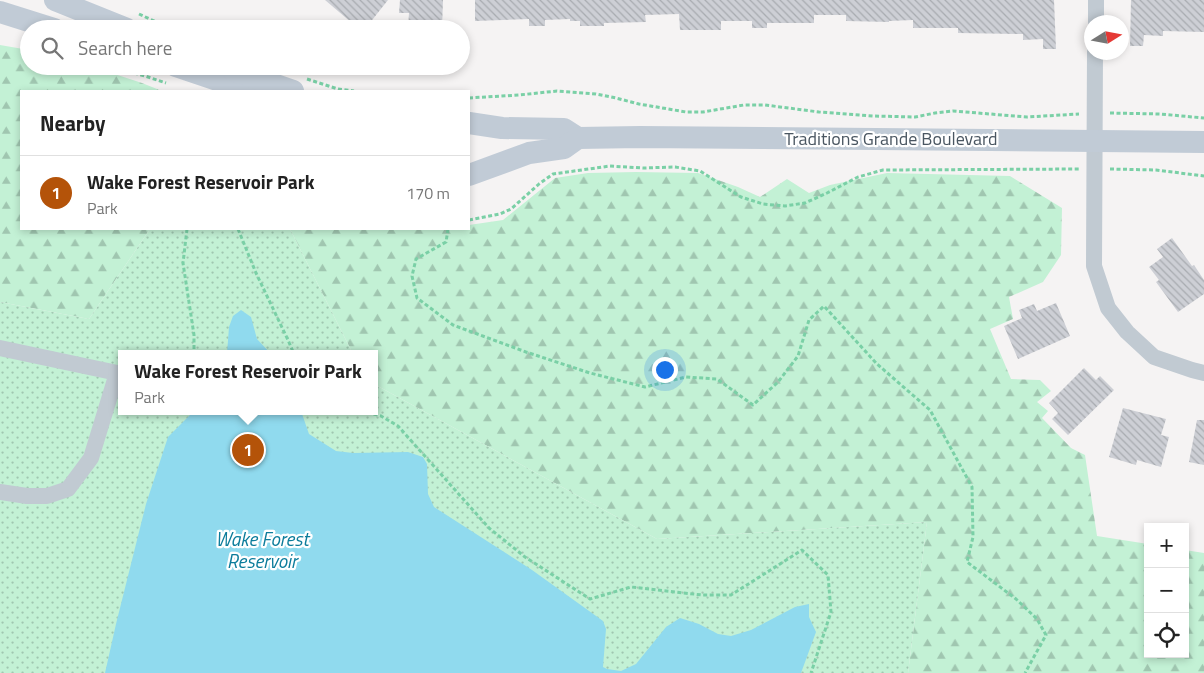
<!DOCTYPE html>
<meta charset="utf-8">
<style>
body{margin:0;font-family:"Titillium Web",sans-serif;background:#f6f6f6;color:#222}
.controls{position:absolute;right:15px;bottom:15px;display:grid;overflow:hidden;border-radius:0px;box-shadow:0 2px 8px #0003}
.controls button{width:45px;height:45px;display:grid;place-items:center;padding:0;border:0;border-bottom:1px solid #e0e0e0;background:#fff;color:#222;font:25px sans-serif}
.compass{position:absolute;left:1084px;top:15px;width:45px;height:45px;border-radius:50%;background:#fff;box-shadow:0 2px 8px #0003;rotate:79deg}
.you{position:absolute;left:664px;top:369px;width:18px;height:18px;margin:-12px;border:4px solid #fff;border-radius:50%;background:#1a73e8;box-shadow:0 0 0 8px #1a73e833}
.badge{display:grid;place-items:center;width:32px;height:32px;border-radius:50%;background:#b45309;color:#fff;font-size:16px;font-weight:700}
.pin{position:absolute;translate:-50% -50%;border:2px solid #fff;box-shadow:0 1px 5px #0006}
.popup{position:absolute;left:118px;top:350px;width:260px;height:65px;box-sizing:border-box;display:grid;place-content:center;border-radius:0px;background:#fff;filter:drop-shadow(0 1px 4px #0005);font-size:16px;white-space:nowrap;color:#767676}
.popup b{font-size:19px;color:#222}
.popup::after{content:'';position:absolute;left:50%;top:100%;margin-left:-10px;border:10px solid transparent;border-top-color:#fff}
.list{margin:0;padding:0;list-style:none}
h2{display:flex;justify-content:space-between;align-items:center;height:65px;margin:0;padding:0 20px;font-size:21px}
h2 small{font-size:16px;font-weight:400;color:#767676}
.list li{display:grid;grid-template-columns:32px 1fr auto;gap:15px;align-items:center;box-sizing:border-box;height:75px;padding:0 20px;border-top:1px solid #e0e0e0}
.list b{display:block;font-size:19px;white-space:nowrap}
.list p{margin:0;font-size:16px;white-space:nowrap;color:#767676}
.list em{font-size:16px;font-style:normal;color:#767676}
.icon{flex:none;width:28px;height:28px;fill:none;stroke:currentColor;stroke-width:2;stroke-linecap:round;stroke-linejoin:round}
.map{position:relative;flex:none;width:1204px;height:673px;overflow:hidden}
.search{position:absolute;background:#fff;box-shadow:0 2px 8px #0003;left:20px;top:20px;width:450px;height:55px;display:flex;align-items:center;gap:12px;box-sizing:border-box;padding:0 18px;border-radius:28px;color:#767676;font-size:19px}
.panel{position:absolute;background:#fff;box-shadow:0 2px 8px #0003;left:20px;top:90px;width:450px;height:140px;border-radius:0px}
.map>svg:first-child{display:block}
</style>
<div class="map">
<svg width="1204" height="673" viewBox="0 0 1204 673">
<defs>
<pattern id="forest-firs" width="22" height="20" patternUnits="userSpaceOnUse" patternTransform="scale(1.25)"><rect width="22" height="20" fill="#c3f1d5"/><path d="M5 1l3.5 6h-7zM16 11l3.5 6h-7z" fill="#a0c6b0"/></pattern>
<pattern id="park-dots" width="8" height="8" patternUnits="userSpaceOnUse" patternTransform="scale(1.25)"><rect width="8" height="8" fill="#c3f1d5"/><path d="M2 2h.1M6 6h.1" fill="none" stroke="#a0c6b0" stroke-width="1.8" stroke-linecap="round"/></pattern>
<pattern id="building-back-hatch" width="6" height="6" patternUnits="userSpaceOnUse" patternTransform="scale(1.25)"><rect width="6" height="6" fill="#cdcfd5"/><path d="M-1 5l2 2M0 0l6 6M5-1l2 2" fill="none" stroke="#a8abb0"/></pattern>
</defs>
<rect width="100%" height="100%" fill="#f5f3f3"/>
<g fill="url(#forest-firs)">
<path d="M 0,45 L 29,50 L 29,66 L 90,66 L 142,83 L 162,91 L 21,91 L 21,229 L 150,229 L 89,319 L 0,302 Z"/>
<path d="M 636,172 L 698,173 L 738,187 L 760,197 L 787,179 L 809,193 L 830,185 L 887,173 L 1010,176 L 1062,208 L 1061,255 L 1043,282 L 1009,297 L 1013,319 L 990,329 L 1011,379 L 1040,380 L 1051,391 L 1037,402 L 1048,411 L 1042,418 L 1071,448 L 1085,455 L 1097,536 L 1148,544 L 1148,654 L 1185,654 L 1185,550 L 1204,553 L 1204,673 L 908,673 L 927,522 L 657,539 L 374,384 L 374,354 L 353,354 L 290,229 L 469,229 L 469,225 L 503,220 L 555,178 L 588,173 Z"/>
</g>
<path fill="url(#park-dots)" d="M 150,229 L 290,229 L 353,354 L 122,354 L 122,411 L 374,411 L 374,384 L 657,539 L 927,522 L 908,673 L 0,673 L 0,302 L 89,319 Z"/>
<g fill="#90daee">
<path d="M 241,310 L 251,317 L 257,339 L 271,354 L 227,354 L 229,327 L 233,316 Z"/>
<path d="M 194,411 L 301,411 L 309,434 L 336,451 L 353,453 L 408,452 L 423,457 L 427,464 L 428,494 L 434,507 L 532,570 L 603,621 L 606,629 L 603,667 L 607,669 L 621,671 L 636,664 L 666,627 L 680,618 L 699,624 L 718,634 L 731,636 L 751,630 L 795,607 L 809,604 L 809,617 L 816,632 L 801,673 L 105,673 L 116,624 L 146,504 L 168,437 Z"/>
</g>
<g fill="url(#building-back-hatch)">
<path d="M 325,0 L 388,0 L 365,29 L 359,29 Z"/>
<path d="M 400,0 L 443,0 L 442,29 L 408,28 L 409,13 L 399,13 Z"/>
<path d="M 475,0 L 1054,0 L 1056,49 L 1043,49 L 1043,39 L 1023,40 L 1023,34 L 958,33 L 958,28 L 913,28 L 913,20 L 889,21 L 889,22 L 846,21 L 846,15 L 814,15 L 814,23 L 767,23 L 767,28 L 752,28 L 752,21 L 721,21 L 721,30 L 680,30 L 679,14 L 645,15 L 646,22 L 604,23 L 604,26 L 580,26 L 580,21 L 570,21 L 570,19 L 545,20 L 545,26 L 529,26 L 529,19 L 475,21 Z"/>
<path d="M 1131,0 L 1204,0 L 1204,32 L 1163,31 L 1163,36 L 1144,35 L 1143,46 L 1130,46 Z"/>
<path d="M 1172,238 L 1192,266 L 1194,265 L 1204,280 L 1204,294 L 1178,312 L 1156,282 L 1159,280 L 1149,267 L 1163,257 L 1157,249 Z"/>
<path d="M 1056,303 L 1070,336 L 1018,359 L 1004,326 L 1022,318 L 1019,310 L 1034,304 L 1037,311 Z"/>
<path d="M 1084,368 L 1096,380 L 1100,376 L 1114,390 L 1068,435 L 1052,419 L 1058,413 L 1049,403 Z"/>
<path d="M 1123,408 L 1166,419 L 1161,435 L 1169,437 L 1161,467 L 1137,460 L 1136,465 L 1109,457 Z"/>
<path d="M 1197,420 L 1204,420 L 1204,465 L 1189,462 Z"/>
</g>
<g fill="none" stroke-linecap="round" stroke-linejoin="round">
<g stroke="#7ad0a6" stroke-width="3" stroke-dasharray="4 2.5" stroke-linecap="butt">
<path d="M 139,14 L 171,29"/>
<path d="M 109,66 L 145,76 L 166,83"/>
<path d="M 307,79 L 338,89 L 354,91"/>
<path d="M 469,98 L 519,95 L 557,91 L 596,94 L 616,98 L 639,104 L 686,112 L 703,112 L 744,105 L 765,105 L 819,112 L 873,116 L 915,117 L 935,113 L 953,111 L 1027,117 L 1079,114"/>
<path d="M 1110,113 L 1160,114 L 1204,118"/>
<path d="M 1110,169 L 1156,170 L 1204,176"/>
<path d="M 469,220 L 500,214 L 511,209 L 539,184 L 553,174 L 610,166 L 643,168 L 675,167 L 700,171 L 741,197 L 763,204 L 785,206 L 805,203 L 827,193 L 858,177 L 883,170 L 1079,169"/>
<path d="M 187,229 L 183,263 L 194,335 L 194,354"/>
<path d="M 238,229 L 256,273 L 288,340 L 294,354"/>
<path d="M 448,229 L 446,242 L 416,259 L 412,276 L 417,298 L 453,325 L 526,352 L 590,373 L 645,387 L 686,377 L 717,379 L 753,405 L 778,382 L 798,356 L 809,320 L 824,306 L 877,364 L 930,410 L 972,487 L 973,537 L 967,562 L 1016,599 L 1037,619 L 1046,635 L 1025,673"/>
<path d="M 361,411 L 381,416 L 398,426 L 489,528 L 525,557 L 590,599 L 631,587 L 702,595 L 731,595 L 802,550 L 828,575 L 831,612 L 811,673"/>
</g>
<g stroke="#c1cad2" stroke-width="16">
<path d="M 1096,22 L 1096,0"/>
<path d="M 1095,52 L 1094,266 L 1108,308 L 1127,332 L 1154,357 L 1192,370 L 1204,373"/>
<path d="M 0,348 L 122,374"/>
<path d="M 0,492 L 27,496 L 47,496 L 68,489 L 91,458 L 117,373"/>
</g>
<g stroke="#c1cbd6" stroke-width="22">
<path d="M 55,0 L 127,29"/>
<path d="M 0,12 L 54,29"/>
<path d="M 176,66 L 250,91"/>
<path d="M 233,70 L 293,91"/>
<path d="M 469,123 L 502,128 L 564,129 L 578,138"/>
<path d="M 469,175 L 529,153 L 564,148 L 578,138 L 640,137 L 1204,142"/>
</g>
</g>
<g text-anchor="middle" stroke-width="4.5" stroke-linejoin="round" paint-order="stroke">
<g font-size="18" fill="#4a5661" stroke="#fff">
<text x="891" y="145">Traditions Grande Boulevard</text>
</g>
<g font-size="19" font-style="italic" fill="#0c7c9b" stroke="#fff">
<text x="262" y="546">Wake Forest<tspan x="262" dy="22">Reservoir</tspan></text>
</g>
</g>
</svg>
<div class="controls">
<button>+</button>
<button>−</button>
<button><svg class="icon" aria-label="locate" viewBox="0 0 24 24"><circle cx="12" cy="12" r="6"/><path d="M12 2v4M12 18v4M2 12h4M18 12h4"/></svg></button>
</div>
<svg class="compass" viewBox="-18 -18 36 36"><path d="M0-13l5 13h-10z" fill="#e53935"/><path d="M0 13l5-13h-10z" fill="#767676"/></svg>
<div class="you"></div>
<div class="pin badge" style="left:248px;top:450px">1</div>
<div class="popup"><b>Wake Forest Reservoir Park</b>Park</div>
<div class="search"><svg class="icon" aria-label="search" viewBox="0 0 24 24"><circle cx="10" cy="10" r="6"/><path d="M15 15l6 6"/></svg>Search here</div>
<section class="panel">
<h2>Nearby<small></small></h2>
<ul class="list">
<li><span class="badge">1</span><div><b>Wake Forest Reservoir Park</b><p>Park</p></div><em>170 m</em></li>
</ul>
</section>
</div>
